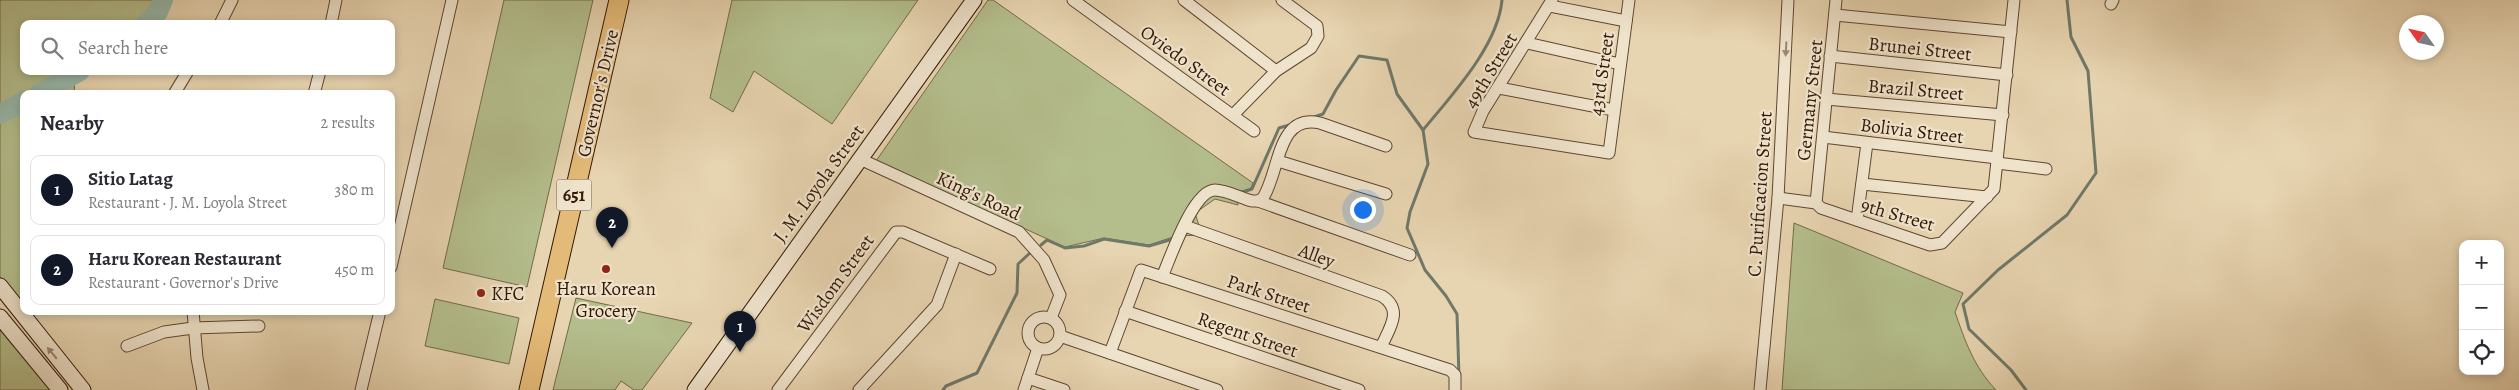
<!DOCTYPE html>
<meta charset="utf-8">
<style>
body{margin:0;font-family:Alegreya,serif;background:#f7f7f7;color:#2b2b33}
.controls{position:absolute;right:15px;bottom:15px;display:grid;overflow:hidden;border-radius:10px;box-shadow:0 2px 8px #0003}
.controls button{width:45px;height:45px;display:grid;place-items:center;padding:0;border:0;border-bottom:1px solid #e1e1e2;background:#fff;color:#2b2b33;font:25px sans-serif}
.compass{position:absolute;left:2399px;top:15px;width:45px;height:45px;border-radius:50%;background:#fff;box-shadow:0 2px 8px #0003;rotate:304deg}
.you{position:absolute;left:1362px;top:209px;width:18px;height:18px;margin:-12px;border:4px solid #fff;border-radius:50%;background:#1a73e8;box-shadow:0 0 0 8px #1a73e833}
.badge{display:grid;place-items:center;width:32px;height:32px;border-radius:50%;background:#111827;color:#fff;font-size:16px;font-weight:700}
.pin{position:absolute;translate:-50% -41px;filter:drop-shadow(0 1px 2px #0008)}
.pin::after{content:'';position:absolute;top:26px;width:18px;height:15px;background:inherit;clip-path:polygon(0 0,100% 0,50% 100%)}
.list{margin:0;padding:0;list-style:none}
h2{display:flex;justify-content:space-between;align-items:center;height:65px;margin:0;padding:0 20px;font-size:21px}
h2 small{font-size:16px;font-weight:400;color:#7c7c81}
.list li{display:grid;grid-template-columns:32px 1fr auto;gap:15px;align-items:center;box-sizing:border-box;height:70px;margin:0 10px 10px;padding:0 10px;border:1px solid #e1e1e2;border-radius:10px}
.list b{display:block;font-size:19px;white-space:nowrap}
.list p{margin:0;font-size:16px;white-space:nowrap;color:#7c7c81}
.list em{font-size:16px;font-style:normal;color:#7c7c81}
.icon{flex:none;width:28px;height:28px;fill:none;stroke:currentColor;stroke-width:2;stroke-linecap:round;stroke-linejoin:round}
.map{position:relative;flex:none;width:2519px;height:390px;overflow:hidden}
.search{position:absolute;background:#fff;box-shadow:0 2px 8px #0003;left:20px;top:20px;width:375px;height:55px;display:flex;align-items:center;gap:12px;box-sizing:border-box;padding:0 18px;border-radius:10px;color:#7c7c81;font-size:19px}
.panel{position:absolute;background:#fff;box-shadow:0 2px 8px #0003;left:20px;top:90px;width:375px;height:225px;border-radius:10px}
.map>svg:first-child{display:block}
</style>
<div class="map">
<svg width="2519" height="390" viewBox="0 0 2519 390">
<rect width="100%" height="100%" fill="#e7d4b0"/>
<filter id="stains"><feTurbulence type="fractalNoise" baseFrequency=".004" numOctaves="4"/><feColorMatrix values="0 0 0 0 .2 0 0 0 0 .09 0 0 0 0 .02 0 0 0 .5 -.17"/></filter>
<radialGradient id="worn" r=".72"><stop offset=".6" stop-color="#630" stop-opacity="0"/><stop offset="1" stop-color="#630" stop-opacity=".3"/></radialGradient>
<g fill="#b4bd8c" stroke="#736a49">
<path d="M 0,0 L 163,0 L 158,12 L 145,24 L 24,24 L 24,71 L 80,71 L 75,75 L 74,94 L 24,94 L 24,309 L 0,277 Z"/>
<path d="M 504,0 L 593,0 L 527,287 L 443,268 Z"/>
<path d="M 732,0 L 918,0 L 832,124 L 754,71 L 733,112 L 710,98 Z"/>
<path d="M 988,0 L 993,0 L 1253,183 L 1251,188 L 1237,193 L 1238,205 L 1215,199 L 1195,213 L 1202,235 L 1176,236 L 1149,245 L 1104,238 L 1065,247 L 876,161 Z"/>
<path d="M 1794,223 L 1963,293 L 1955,312 C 1965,341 1974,367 1996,390 L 1782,390 Z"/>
<path d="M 576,298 L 692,323 L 642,390 L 634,390 L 621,381 L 615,390 L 553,390 Z"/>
<path d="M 435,299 L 519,318 L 509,364 L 425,346 Z"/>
<path d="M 0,327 L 52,390 L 0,390 Z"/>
</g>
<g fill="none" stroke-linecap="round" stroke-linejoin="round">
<g stroke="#6f7869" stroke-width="3">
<path d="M 1311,118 L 1323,114 L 1336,90 L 1359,56 L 1387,60 L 1397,94 L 1423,130 L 1428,164 L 1410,212 L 1407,228 L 1425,270 L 1446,296 L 1457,314 L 1459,377"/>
<path d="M 1423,130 C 1451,96 1498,46 1502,0"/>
<path d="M 1240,193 L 1252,189 L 1279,128 L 1293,124"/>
<path d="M 1041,245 L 1047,240 L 1065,248 L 1084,246 L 1104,239 L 1149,246 L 1173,239"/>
<path d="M 943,390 L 946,386 L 977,373 L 1017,293 L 1018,264 L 1030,253"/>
<path d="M 2026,390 L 2011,370 L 1969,329 L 1963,304 L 1998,270 L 2067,215 L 2096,173 L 2088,71 L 2071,37 L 2067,0"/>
</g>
<g stroke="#97b8ab" stroke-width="20">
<path d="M 145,24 L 158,12 L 163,0"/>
<path d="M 39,94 L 80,71"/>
<path d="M 0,114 L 24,101"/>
</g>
<g stroke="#5f4730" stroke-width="13">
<g id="minor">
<path d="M 1073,0 L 1254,131"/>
<path d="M 1184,0 L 1276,71"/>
<path d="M 1552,0 L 1483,111 L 1474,132 L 1609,153 L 1629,0"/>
<path d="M 2111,4 L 2113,0"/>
<path d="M 1550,6 L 1626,21"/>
<path d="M 1835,15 L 2011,32"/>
<path d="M 220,24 L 232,0"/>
<path d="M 331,24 L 336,0"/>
<path d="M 1527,43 L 1620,64"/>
<path d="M 1830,56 L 2007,75"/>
<path d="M 1499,88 L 1614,110"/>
<path d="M 174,94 L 188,71"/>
<path d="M 314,94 L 320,71"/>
<path d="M 1826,99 L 2003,115"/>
<path d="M 1233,115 L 1276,71 L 1311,48 L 1318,36 L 1317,26 L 1282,0"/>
<path d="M 1823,137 L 1997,158"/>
<path d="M 860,159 L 1019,232 L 1044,260 L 1060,295 L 1051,318"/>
<path d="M 1278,161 L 1386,194"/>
<path d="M 1997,163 L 2046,169"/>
<path d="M 1862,184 L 1987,197"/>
<path d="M 1778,198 L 1816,203 L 1821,208 L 1930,245 L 1942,243 L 1994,189 L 2014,0"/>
<path d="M 1258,201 L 1410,255"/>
<path d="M 1816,203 L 1836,0"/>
<path d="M 1857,220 L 1867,143"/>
<path d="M 1185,226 L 1382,296 C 1404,310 1389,329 1381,347"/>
<path d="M 391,267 L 452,0"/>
<path d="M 1162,277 C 1170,259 1193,190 1215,190 C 1226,190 1241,198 1252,201 L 1258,201 L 1263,198 C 1280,171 1277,113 1320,123 L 1386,146"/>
<path d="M 193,311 L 197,358 L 203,390"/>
<path d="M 1125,311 L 1359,390"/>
<circle cx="1044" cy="333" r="16"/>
<path d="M 1060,336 L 1217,390"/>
<path d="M 127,346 L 164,332 L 193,328 L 259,326"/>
<path d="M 1110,353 L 1141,270 L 1450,370 L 1455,375 L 1455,390"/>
<path d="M 1028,378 L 1064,390"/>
<path d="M 361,390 L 380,311"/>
<path d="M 778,390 L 896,232 L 903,232 L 990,269"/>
<path d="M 859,390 L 937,305 L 956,254"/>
<path d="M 1024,390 L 1038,348"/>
<path d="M 1760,390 L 1778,198 L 1788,0"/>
</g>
</g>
<g stroke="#321806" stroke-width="17">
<g id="secondary">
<path d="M 0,286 L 83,390"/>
<path d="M 0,317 L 60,390"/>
<path d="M 695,390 L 974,0"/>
</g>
</g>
<g stroke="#321806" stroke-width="21">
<path id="trunk" d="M 529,390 L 619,0"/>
</g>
<use href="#minor" stroke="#efe3cc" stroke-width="11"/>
<use href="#secondary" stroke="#efe3cc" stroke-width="15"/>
<use href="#trunk" stroke="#e4ba78" stroke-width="19"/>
</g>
<defs><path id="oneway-solid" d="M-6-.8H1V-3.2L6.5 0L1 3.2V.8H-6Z" transform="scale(1.25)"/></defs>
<g fill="#9a8873">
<use href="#oneway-solid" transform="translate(1786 49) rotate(93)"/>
<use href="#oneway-solid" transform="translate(52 353) rotate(-130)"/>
</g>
<g fill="#8f2418" stroke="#efe3cc" stroke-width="2">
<circle cx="606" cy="269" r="5"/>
<circle cx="481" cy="293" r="5"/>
</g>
<g text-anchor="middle" stroke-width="4.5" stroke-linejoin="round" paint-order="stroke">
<rect fill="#efe3cc" stroke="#6b5541" stroke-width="1" x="556.5" y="179.5" width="35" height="31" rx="4"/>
<g font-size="18" font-weight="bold" fill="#321806">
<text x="574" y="201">651</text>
</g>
<g font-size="19" fill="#321806" stroke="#efe3cc">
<text transform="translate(1920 48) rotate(6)" y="7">Brunei Street</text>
<text transform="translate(1186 60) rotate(36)" y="7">Oviedo Street</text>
<text transform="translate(1490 70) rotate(-59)" y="7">49th Street</text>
<text transform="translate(1601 74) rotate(-82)" y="7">43rd Street</text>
<text transform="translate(1916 89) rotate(5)" y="7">Brazil Street</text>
<text transform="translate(597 93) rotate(-77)" y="7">Governor's Drive</text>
<text transform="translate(1809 100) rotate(-84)" y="7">Germany Street</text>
<text transform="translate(1912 130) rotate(7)" y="7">Bolivia Street</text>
<text transform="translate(818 183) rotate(-54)" y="7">J. M. Loyola Street</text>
<text transform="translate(1759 194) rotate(-86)" y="7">C. Purificacion Street</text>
<text transform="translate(979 195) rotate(25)" y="7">King's Road</text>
<text transform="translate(1898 214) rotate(16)" y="7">9th Street</text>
<text transform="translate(1317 255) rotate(20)" y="7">Alley</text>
<text transform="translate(835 283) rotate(-54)" y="7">Wisdom Street</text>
<text transform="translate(1269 293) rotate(18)" y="7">Park Street</text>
<text transform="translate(1248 334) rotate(19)" y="7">Regent Street</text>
</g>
<g font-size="19" fill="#321806" stroke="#efe3cc">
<text x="606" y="295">Haru Korean<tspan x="606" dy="22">Grocery</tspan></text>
<text x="491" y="300" text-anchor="start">KFC</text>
</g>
</g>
<rect width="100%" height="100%" filter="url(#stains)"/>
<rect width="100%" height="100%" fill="url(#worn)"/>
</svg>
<div class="controls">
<button>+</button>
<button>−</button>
<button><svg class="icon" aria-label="locate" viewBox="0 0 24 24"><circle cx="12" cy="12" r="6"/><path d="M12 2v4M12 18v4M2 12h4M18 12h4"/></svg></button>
</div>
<svg class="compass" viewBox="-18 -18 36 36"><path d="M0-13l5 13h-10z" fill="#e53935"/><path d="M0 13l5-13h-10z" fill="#7c7c81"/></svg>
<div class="you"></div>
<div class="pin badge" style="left:740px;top:352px">1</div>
<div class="pin badge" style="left:612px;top:248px">2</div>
<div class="search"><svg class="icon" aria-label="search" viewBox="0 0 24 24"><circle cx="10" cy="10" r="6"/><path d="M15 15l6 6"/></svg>Search here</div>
<section class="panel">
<h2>Nearby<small>2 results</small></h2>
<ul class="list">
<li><span class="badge">1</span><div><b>Sitio Latag</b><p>Restaurant · J. M. Loyola Street</p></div><em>380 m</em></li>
<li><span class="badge">2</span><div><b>Haru Korean Restaurant</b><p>Restaurant · Governor's Drive</p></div><em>450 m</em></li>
</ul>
</section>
</div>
